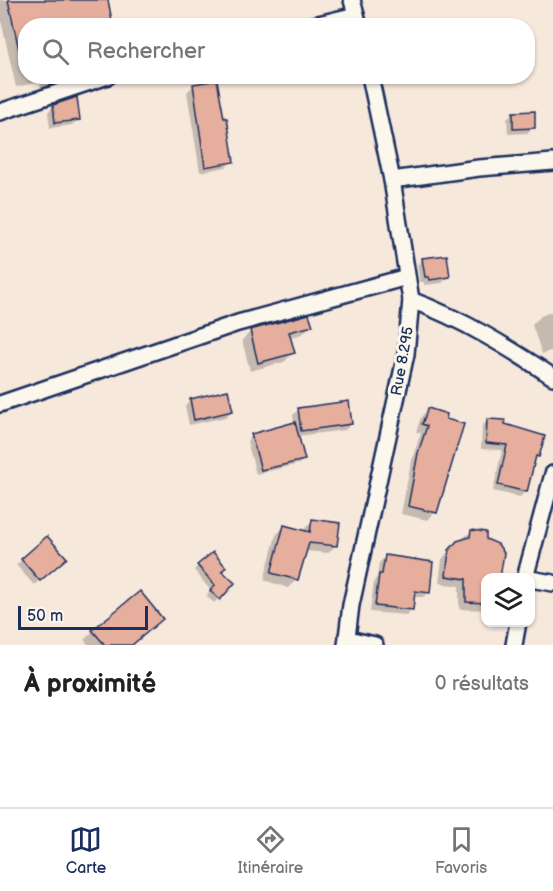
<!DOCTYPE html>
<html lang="fr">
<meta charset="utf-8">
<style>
body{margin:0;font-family:"Balsamiq Sans",sans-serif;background:#f6f6f6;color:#222}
.controls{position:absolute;right:18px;bottom:18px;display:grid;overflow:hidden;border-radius:12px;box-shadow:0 2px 4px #0004}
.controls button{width:54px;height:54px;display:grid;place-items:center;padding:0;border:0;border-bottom:2px solid #e0e0e0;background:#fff;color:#222;font:30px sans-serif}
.scale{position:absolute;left:18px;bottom:15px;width:130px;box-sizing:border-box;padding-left:6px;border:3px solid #1b2f5e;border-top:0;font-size:16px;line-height:21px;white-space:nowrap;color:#1b2f5e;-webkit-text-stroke:4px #fbf7ec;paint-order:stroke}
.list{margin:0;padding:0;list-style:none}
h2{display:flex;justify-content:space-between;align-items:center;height:78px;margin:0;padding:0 24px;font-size:26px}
h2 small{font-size:20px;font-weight:400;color:#767676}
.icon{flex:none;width:33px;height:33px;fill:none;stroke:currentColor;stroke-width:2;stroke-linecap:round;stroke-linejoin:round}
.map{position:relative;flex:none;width:553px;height:645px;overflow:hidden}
.search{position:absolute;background:#fff;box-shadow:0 2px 4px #0004;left:18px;right:18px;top:18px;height:66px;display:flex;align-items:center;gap:15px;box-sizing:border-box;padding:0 21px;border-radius:24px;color:#767676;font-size:22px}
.sheet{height:162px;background:#fff}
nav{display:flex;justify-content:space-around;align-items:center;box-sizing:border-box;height:84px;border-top:2px solid #e0e0e0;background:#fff;font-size:16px;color:#767676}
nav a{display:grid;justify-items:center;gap:3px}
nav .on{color:#1b2f5e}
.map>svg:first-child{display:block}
</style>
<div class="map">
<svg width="553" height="645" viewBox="0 0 553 645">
<rect width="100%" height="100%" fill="#f7e8dc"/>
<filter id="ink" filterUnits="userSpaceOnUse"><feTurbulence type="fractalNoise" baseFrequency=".0167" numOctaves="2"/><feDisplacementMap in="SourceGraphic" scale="12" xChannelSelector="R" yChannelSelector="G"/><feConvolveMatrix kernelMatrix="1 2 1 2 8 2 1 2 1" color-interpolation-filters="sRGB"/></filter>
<g filter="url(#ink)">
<g fill="#0003">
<path d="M 0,0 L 106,0 L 26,26 L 26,76 L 72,77 L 63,86 L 41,93 L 40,82 L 16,87 L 0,16 Z"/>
<path d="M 193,86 L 232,161 L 226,167 L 200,172 L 187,92 Z"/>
<path d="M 54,106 L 78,119 L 72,125 L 50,128 L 48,112 Z"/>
<path d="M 513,113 L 534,127 L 528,133 L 508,134 L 507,119 Z"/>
<path d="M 423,259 L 448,277 L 442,283 L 424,285 L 424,282 L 420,282 L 417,265 Z"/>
<path d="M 553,311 L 553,350 L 542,354 L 532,325 L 541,316 Z"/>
<path d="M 311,326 L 302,334 L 289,338 L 293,353 L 284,362 L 250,371 L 242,340 L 251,331 Z"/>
<path d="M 190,400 L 231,411 L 226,417 L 189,425 L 185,406 Z"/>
<path d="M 299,409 L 351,424 L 345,430 L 297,436 L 304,459 L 299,464 L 256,474 L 247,441 L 252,436 L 294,424 L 293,415 Z"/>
<path d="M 429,409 L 435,512 L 428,520 L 401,514 L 411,462 L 421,433 L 416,432 L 421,417 Z"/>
<path d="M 488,420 L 503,425 L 537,456 L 533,460 L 526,491 L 520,497 L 493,491 L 502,450 L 481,449 L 482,426 Z"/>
<path d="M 313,520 L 336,545 L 328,553 L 305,551 L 296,580 L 288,588 L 264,580 L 276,535 L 284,527 L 304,532 L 305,528 Z"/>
<path d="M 471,532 L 499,575 L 502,575 L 502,578 L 486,578 L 486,610 L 459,609 L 459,586 L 439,583 L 442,559 L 456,543 Z"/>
<path d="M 385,557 L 429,592 L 423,597 L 413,597 L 411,609 L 406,615 L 370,612 L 374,581 L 377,577 L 379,563 Z"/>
<path d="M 22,560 L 59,564 L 34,585 L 16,565 Z"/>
<path d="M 198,566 L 220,571 L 233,583 L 214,603 L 206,596 L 211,591 L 194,570 Z"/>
<path d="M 161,619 L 132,645 L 89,645 L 84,640 L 93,631 Z"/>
</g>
<g fill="#e6ae9d" stroke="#1b2f5e" stroke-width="1.5">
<path d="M 8,0 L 108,0 L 113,26 L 26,26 L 26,54 L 20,54 Z"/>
<path d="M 49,76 L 74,76 L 74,77 L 50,85 Z"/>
<path d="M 217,80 L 224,118 L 227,118 L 234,162 L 205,167 L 193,84 Z"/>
<path d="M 77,97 L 80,120 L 55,123 L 53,105 Z"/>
<path d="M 535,111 L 535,128 L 513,129 L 513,112 Z"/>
<path d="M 447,255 L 450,277 L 430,280 L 429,277 L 425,277 L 422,258 Z"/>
<path d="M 309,314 L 313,326 L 289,332 L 295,353 L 258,363 L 250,330 Z"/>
<path d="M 228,390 L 233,411 L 194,420 L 190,399 Z"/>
<path d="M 349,401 L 352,424 L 301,431 L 298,408 Z"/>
<path d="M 428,408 L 447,414 L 446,419 L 464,424 L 437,513 L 408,506 L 418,453 L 427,426 L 422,424 Z"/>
<path d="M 487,419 L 505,420 L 505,424 L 545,436 L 539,457 L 536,456 L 527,492 L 498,485 L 507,445 L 486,443 Z"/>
<path d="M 295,422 L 305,460 L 261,470 L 251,434 Z"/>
<path d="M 312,519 L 340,523 L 337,546 L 309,543 L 298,580 L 271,573 L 284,525 L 310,532 Z"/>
<path d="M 471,530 L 486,532 L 486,539 L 498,544 L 504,553 L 500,578 L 486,578 L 486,603 L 466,602 L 466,579 L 446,576 L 449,550 L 457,541 L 470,537 Z"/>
<path d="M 47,536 L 67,558 L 40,581 L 21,559 Z"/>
<path d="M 213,552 L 226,567 L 222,571 L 235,583 L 220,600 L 210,591 L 215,585 L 197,565 Z"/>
<path d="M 385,555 L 433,562 L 430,593 L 415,591 L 413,610 L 375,606 L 379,574 L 382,574 Z"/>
<path d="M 140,591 L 163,619 L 132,645 L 105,645 L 92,630 Z"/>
</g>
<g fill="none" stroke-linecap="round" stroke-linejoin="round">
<g stroke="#1b2f5e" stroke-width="20">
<g id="street">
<path d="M 352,0 L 359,26"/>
<path d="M 310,26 L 356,15"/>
<path d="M 0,112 L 108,76"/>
<path d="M 392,180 L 479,168 L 553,162"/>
<path d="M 411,300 C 462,319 508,347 553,377"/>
<path d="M 0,404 L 238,323 L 407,277"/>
<path d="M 525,578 L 553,474"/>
<path d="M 530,579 L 553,583"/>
<path d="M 348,639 L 375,645"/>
<path d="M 346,645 L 351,605 L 406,354 L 411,300 L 392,180 L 370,76"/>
<path d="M 514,645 L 518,622"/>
</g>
</g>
<use href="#street" stroke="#fbf7ec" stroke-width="15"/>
</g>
</g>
<g text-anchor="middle" stroke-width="6" stroke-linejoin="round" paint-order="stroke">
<g font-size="15" fill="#1b2f5e" stroke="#fbf7ec">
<text transform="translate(402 361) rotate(-80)" y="5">Rue 8.295</text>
</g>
</g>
</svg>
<div class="controls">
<button><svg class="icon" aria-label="layers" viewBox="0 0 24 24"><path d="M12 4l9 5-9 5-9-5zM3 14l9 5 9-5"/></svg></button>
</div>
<div class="scale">50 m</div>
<div class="search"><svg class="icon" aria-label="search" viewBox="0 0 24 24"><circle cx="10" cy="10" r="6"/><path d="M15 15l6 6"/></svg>Rechercher</div>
</div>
<section class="sheet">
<h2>À proximité<small>0 résultats</small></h2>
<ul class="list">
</ul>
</section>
<nav>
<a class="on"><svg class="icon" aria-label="map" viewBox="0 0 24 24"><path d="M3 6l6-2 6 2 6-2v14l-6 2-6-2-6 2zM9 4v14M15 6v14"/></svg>Carte</a>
<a><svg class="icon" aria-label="directions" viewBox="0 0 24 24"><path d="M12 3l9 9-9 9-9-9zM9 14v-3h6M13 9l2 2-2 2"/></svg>Itinéraire</a>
<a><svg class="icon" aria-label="saved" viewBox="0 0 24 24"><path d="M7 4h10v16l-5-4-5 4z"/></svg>Favoris</a>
</nav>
